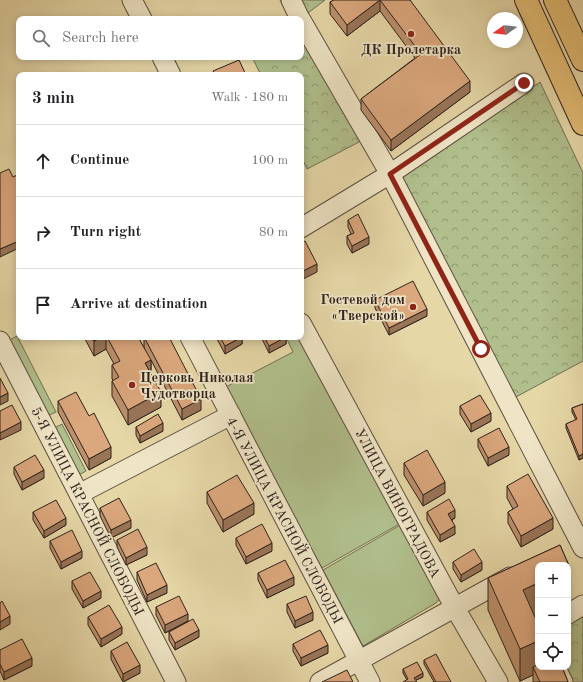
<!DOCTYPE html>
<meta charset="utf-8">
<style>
body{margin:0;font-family:"Old Standard TT",serif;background:#f2f2f2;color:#202124}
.controls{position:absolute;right:12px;bottom:12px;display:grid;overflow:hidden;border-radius:8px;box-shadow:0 2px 10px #0003}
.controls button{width:36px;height:36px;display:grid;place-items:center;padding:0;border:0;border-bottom:1px solid #e0e0e0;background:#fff;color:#202124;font:20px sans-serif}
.compass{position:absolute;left:487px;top:12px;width:36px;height:36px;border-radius:50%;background:#fff;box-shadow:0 2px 10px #0003;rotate:255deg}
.stop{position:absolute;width:12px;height:12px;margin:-9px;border:3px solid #8f2418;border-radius:50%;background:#fff}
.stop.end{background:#8f2418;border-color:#fff;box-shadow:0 1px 4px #0008}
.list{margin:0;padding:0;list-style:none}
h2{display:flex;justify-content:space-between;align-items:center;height:52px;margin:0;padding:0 16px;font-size:17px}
h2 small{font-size:13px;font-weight:400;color:#757577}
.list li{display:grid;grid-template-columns:26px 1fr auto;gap:12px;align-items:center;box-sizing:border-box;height:72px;padding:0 16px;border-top:1px solid #e0e0e0}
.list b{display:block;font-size:15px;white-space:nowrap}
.list em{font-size:13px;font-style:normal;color:#757577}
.icon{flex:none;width:22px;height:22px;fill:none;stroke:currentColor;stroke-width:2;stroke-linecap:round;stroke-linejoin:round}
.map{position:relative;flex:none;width:583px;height:682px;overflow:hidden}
.search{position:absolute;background:#fff;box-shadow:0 2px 10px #0003;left:16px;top:16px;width:288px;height:44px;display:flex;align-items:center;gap:10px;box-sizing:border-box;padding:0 14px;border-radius:8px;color:#757577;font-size:15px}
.panel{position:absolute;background:#fff;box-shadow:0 2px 10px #0003;left:16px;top:72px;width:288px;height:268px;border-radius:8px}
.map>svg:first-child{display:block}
</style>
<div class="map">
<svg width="583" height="682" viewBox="0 0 583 682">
<defs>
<pattern id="park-crowns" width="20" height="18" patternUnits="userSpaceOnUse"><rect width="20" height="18" fill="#b0bf8c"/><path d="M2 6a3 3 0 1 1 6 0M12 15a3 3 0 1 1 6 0" fill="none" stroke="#909b72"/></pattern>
</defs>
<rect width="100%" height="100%" fill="#e6d7a7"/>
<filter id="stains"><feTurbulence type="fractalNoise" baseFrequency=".005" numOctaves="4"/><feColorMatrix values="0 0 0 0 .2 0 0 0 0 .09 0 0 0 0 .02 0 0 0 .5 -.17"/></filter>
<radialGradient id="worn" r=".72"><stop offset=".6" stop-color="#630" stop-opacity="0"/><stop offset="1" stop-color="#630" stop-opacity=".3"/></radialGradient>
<g fill="#b0bf8c" stroke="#6f7054">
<path d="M 17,336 L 56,412 L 43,418 L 4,343 Z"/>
<path d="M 193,337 L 224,388 L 293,352 L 286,337 L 301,337 L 401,523 L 322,568 Z"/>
<path d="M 62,424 L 86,471 L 75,477 L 50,430 Z"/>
<path d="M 402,524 L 441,597 L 436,603 L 363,646 L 323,570 Z"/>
</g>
<g fill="url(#park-crowns)" stroke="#6f7054">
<path d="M 280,0 L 325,0 L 300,19 L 290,19 Z"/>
<path d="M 301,29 L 363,140 L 307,169 L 301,156 L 301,75 L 261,75 L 252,57 L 301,57 Z"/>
<path d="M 540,82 L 583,173 L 583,361 L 512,399 L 398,180 Z"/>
<path d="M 583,608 L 583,682 L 565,682 L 558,667 L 568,667 L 568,616 Z"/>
</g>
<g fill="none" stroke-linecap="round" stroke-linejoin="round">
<g stroke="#5c4f40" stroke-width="21">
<g id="minor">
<path d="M 132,0 L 142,19"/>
<path d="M 291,0 L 300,19"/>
<path d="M 301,20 L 390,174 L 583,548"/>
<path d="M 162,57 L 171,75"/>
<path d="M 301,228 L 390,174 L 524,83"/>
<path d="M 301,323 L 455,608 L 498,682"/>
<path d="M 190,337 L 370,682"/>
<path d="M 0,341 L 176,682"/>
<path d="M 79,494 L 231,415"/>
<path d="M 568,614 L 583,605"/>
<path d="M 320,682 L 510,577"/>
<path d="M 530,682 L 557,670 L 563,682"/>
</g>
</g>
<g stroke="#2e221d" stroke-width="24">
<g id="major">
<path d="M 526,0 L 583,124"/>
<path d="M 555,0 L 583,60"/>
</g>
</g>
<use href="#minor" stroke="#efe5c6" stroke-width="19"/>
<use href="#major" stroke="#e3bc74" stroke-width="22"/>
</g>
<g fill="#bc906c" stroke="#2e221d">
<path d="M 334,0 L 410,0 L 470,92 L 391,151 L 361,110 L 361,99 L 415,58 L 380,11 L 347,36 L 330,14 L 330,2 Z"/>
<path d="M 348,220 L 369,244 L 352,253 L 347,244 L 347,236 L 351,234 L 348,227 Z"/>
<path d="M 375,300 L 427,316 L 389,335 L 375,308 Z"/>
<path d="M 84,337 L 138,337 L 144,348 L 144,337 L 201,410 L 182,420 L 151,360 L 151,373 L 161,407 L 128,425 L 112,396 L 112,381 L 113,380 L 112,379 L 112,365 L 114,364 L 106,349 L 94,356 Z"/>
<path d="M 216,337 L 242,337 L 242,344 L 225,354 Z"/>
<path d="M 261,337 L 286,337 L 286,344 L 269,353 Z"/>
<path d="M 58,401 L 111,458 L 89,470 L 58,412 Z"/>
<path d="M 583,404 L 583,458 L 579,460 L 566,428 L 566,424 L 576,420 L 572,412 L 572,408 Z"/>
<path d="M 460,406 L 491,421 L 471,432 L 460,414 Z"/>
<path d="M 136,427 L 163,431 L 140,443 L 136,435 Z"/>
<path d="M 478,439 L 509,455 L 488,466 L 478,447 Z"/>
<path d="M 404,463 L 445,493 L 423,506 L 404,475 Z"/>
<path d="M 14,467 L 44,478 L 22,490 L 14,474 Z"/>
<path d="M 507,486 L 553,529 L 521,547 L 508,523 L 508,512 L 513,509 L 507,498 Z"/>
<path d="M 207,492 L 254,514 L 223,532 L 207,503 Z"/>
<path d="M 100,508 L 131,528 L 111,538 L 100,516 Z"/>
<path d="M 33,512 L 66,525 L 44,538 L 33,520 Z"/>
<path d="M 427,512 L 455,518 L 452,520 L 455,534 L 440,542 L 427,520 Z"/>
<path d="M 236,538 L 272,551 L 246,564 L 236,545 Z"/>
<path d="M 117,540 L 147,555 L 126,565 L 117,547 Z"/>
<path d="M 50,541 L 82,558 L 61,569 L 50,548 Z"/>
<path d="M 560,545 L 570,568 L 570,600 L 568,601 L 568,565 L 538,565 L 538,615 L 535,616 L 538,624 L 538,667 L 562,667 L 568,682 L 533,682 L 533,675 L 520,681 L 488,610 L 488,578 Z"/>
<path d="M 453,562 L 482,570 L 461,582 L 453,569 Z"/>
<path d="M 137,572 L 167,593 L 147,602 L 137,580 Z"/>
<path d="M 258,573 L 294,585 L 267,598 L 258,580 Z"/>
<path d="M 72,581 L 101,598 L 83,608 L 72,589 Z"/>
<path d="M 287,604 L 313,620 L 295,628 L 287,612 Z"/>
<path d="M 156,607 L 188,621 L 165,633 L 156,615 Z"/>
<path d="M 88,617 L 122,634 L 101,647 L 88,625 Z"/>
<path d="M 169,632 L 199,637 L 175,650 L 169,640 Z"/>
<path d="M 293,644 L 328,653 L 301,666 L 293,651 Z"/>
<path d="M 0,650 L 32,666 L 4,680 L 0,671 Z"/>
<path d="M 111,651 L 140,673 L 123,682 L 111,659 Z"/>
<path d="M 424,660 L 451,682 L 434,682 L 424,664 Z"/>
<path d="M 403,669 L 423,677 L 416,680 L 407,680 L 403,673 Z"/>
</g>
<g fill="#997558" stroke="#2e221d">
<path d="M 380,0 L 380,11 L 347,36 L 347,25 Z"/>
<path d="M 470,81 L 470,92 L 391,151 L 391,140 Z"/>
<path d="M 369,237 L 369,244 L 352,253 L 352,246 Z"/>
<path d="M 19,241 L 19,248 L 0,257 L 0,249 Z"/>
<path d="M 317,264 L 317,272 L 301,280 L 301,272 Z"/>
<path d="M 427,309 L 427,316 L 389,335 L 389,328 Z"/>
<path d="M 102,337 L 106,337 L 106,349 L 94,356 L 94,341 Z"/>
<path d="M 242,337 L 242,344 L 225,354 L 225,346 Z"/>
<path d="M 286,337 L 286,344 L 269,353 L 269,346 Z"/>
<path d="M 151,360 L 151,374 L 145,363 Z"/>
<path d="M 161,392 L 161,407 L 128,425 L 128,410 Z"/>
<path d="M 8,393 L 8,401 L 0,405 L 0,397 Z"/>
<path d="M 201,399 L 201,410 L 182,420 L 182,409 Z"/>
<path d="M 491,413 L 491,421 L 471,432 L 471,424 Z"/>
<path d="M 21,422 L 21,430 L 0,440 L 0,433 Z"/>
<path d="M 163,423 L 163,431 L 140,443 L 140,436 Z"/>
<path d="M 111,447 L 111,458 L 89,470 L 89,459 Z"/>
<path d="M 509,447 L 509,455 L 488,466 L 488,458 Z"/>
<path d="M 583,454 L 583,458 L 579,460 L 579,456 Z"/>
<path d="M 44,470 L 44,478 L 22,490 L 22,482 Z"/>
<path d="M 445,482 L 445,493 L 423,506 L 423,495 Z"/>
<path d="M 254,503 L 254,514 L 223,532 L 223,520 Z"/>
<path d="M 455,510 L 455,518 L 448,521 L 448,514 Z"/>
<path d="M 66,518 L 66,525 L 44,538 L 44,531 Z"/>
<path d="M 553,518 L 553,529 L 521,547 L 521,536 Z"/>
<path d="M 131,520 L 131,528 L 111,538 L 111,530 Z"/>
<path d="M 455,526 L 455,534 L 440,542 L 440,535 Z"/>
<path d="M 272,543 L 272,551 L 246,564 L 246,557 Z"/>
<path d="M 147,547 L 147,555 L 126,565 L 126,558 Z"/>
<path d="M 82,551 L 82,558 L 61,569 L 61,562 Z"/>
<path d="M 482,562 L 482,570 L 461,582 L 461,575 Z"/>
<path d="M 570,568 L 570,600 L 568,601 L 568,569 Z"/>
<path d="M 294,577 L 294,585 L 267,598 L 267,590 Z"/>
<path d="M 538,583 L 538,615 L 523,622 L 523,590 Z"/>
<path d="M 167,585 L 167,593 L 147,602 L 147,595 Z"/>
<path d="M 101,591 L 101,598 L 83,608 L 83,601 Z"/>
<path d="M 313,612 L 313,620 L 295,628 L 295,621 Z"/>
<path d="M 188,614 L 188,621 L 165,633 L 165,625 Z"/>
<path d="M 10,616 L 10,624 L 0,630 L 0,622 Z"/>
<path d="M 122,627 L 122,634 L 101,647 L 101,639 Z"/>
<path d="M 199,630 L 199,637 L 175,650 L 175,643 Z"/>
<path d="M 538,641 L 538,667 L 533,667 L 533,675 L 520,681 L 520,649 Z"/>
<path d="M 328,645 L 328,653 L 301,666 L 301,658 Z"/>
<path d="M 32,658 L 32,666 L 4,680 L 4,672 Z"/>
<path d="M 140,665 L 140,673 L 123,682 L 123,674 Z"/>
<path d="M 423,673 L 423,677 L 414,681 L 414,678 Z"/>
</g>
<g fill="#dba77d" stroke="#2e221d">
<path d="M 334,0 L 410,0 L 470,81 L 391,140 L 361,99 L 421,54 L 380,0 L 347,25 L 330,2 Z"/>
<path d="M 239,60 L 246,75 L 215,75 L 213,71 Z"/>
<path d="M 9,169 L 13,177 L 19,174 L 19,241 L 0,249 L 0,173 Z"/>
<path d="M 358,214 L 369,237 L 352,246 L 347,236 L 354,233 L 348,220 Z"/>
<path d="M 305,241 L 317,264 L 301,272 L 301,243 Z"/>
<path d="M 413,281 L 427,309 L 389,328 L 375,300 Z"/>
<path d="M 91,337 L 102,337 L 94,341 Z"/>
<path d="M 107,337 L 138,337 L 151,360 L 145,363 L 161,392 L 128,410 L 112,381 L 119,377 L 112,365 L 120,361 Z"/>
<path d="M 144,337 L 169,337 L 201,399 L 182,409 Z"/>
<path d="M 220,337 L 242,337 L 225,346 Z"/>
<path d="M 264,337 L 286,337 L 269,346 Z"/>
<path d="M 0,378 L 8,393 L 0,397 Z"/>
<path d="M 76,392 L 89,416 L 94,413 L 111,447 L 89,459 L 58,401 Z"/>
<path d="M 480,395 L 491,413 L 471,424 L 460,406 Z"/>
<path d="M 583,404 L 583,454 L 579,456 L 566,424 L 577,419 L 572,408 Z"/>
<path d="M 12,405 L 21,422 L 0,433 L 0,411 Z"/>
<path d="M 158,414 L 163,423 L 140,436 L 136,427 Z"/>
<path d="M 499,428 L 509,447 L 488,458 L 478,439 Z"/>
<path d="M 427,450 L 445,482 L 423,495 L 404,463 Z"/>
<path d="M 35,455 L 44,470 L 22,482 L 14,467 Z"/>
<path d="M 528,474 L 553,518 L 521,536 L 508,512 L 518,506 L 507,486 Z"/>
<path d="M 237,475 L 254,503 L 223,520 L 207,492 Z"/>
<path d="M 119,498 L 131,520 L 111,530 L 100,508 Z"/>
<path d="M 449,499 L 455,510 L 448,514 L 455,526 L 440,535 L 427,512 Z"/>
<path d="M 56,500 L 66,518 L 44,531 L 33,512 Z"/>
<path d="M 262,524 L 272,543 L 246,557 L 236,538 Z"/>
<path d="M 138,529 L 147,547 L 126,558 L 117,540 Z"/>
<path d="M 72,530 L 82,551 L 61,562 L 50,541 Z"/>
<path d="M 560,545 L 570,568 L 568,569 L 568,565 L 538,565 L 538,583 L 523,590 L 538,624 L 538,641 L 520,649 L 488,578 Z"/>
<path d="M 474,549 L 482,562 L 461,575 L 453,562 Z"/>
<path d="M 285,560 L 294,577 L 267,590 L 258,573 Z"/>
<path d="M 156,563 L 167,585 L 147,595 L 137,572 Z"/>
<path d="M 90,572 L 101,591 L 83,601 L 72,581 Z"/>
<path d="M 179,596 L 188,614 L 165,625 L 156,607 Z"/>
<path d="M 306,596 L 313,612 L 295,621 L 287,604 Z"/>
<path d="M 2,601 L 10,616 L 0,622 L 0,603 Z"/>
<path d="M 109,605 L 122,627 L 101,639 L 88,617 Z"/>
<path d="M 193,619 L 199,630 L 175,643 L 169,632 Z"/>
<path d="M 320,630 L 328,645 L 301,658 L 293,644 Z"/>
<path d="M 22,639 L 32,658 L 4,672 L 0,664 L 0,650 Z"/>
<path d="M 127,642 L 140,665 L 123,674 L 111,651 Z"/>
<path d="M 436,654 L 451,682 L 436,682 L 424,660 Z"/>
<path d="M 417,662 L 423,673 L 414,678 L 417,682 L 403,682 L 408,679 L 403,669 Z"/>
<path d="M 538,665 L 538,667 L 562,667 L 568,682 L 540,682 L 533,667 Z"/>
<path d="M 347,670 L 353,682 L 322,682 Z"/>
</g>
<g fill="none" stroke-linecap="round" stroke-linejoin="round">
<path stroke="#8f2418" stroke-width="5" d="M 481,349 L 390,174 L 524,83"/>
</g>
<g fill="#8f2418" stroke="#efe5c6" stroke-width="1.5">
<circle cx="411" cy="34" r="4"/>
<circle cx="413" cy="307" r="4"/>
<circle cx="132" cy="385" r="4"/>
</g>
<g text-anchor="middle" stroke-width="3.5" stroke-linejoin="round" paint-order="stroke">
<g font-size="14" font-weight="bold" fill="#2e221d" stroke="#efe5c6">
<text x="411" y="54">ДК Пролетарка</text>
<text x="405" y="304" text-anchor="end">Гостевой дом<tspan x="405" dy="16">«Тверской»</tspan></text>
<text x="140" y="382" text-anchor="start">Церковь Николая<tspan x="140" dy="16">Чудотворца</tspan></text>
</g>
<g font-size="14" fill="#2e221d" stroke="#efe5c6">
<text transform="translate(398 503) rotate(62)" y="5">УЛИЦА ВИНОГРАДОВА</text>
<text transform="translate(88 511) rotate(63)" y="5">5-Я УЛИЦА КРАСНОЙ СЛОБОДЫ</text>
<text transform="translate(285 520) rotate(62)" y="5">4-Я УЛИЦА КРАСНОЙ СЛОБОДЫ</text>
</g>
</g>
<rect width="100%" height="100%" filter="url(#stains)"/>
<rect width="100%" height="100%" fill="url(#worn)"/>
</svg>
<div class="controls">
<button>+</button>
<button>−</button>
<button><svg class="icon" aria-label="locate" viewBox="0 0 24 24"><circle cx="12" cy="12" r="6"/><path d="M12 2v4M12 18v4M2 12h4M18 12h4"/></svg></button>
</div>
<svg class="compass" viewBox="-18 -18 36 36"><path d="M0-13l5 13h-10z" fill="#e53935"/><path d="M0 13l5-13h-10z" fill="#757577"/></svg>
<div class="stop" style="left:481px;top:349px"></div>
<div class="stop end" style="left:524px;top:83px"></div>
<div class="search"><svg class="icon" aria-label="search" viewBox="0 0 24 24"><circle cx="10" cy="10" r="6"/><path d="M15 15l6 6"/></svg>Search here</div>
<section class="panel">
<h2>3 min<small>Walk · 180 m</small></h2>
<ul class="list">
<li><svg class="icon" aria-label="ahead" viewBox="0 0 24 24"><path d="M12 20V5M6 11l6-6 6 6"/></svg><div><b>Continue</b></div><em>100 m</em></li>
<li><svg class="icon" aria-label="right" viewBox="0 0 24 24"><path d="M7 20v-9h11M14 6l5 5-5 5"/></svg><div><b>Turn right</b></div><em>80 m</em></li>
<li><svg class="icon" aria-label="arrive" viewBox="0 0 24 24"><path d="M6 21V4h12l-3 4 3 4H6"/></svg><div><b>Arrive at destination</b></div></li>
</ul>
</section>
</div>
